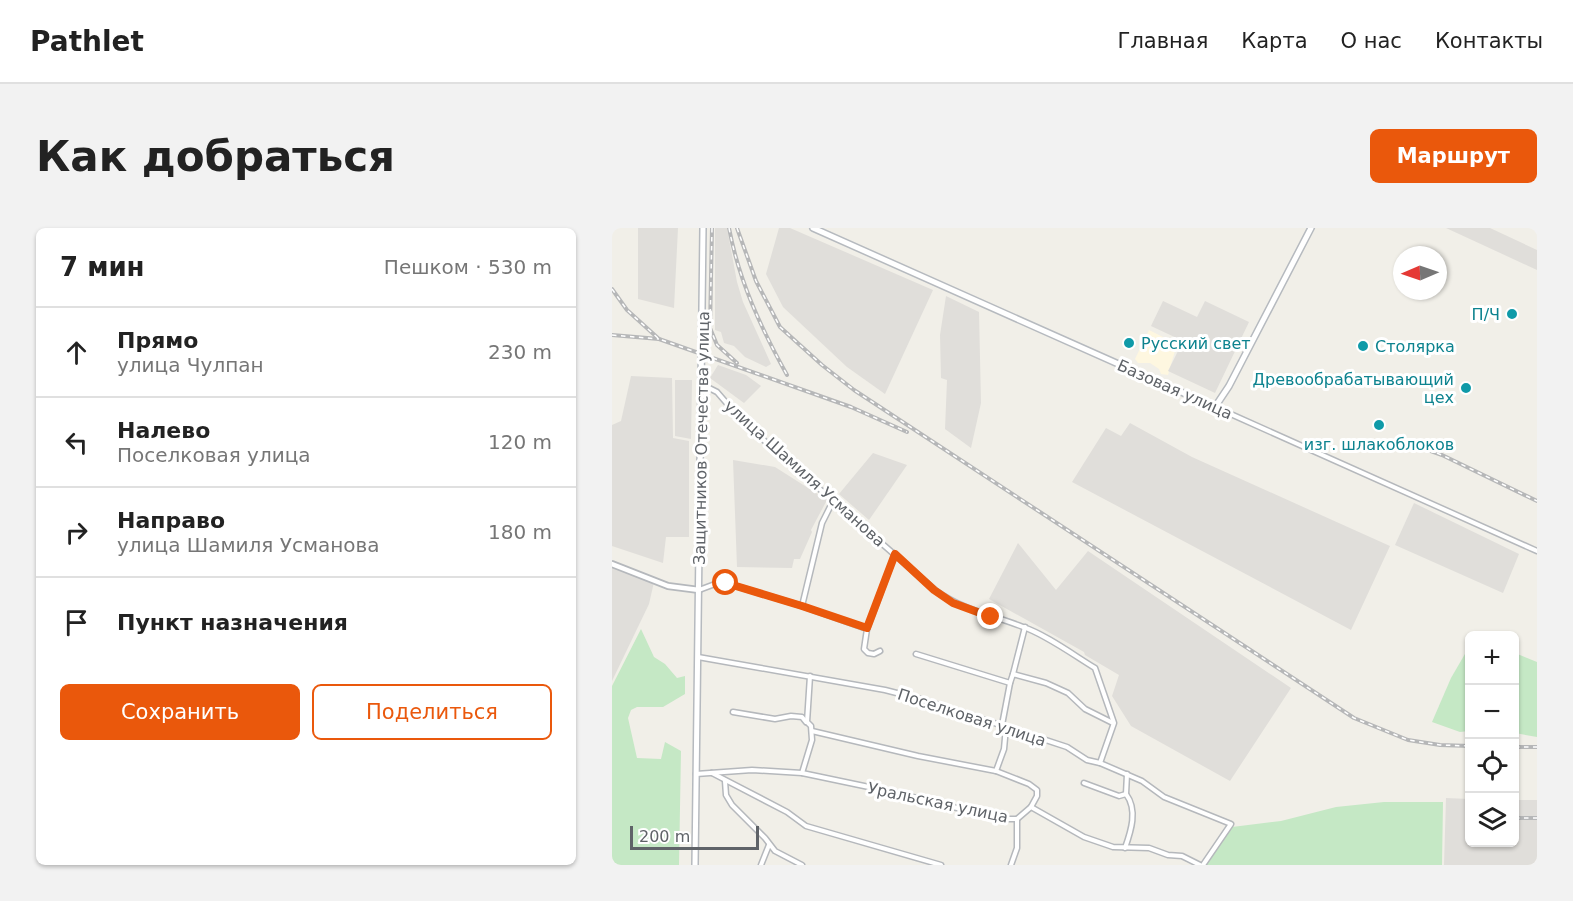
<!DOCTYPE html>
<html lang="ru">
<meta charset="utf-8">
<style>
body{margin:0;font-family:"DejaVu Sans",sans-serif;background:#f2f2f2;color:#222}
.controls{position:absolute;right:18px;bottom:18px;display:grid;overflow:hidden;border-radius:9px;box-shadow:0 2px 4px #0004}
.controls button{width:54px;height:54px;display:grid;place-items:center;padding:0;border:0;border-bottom:2px solid #e0e0e0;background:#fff;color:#222;font:30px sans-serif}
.compass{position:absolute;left:781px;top:18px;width:54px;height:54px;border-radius:50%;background:#fff;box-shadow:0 2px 4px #0004;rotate:268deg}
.scale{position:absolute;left:18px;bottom:15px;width:129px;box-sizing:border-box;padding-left:6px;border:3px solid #5f6368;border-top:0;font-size:16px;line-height:21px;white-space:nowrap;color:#5f6368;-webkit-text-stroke:4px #fff;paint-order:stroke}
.stop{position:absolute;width:18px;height:18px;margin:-14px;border:4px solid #ea580c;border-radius:50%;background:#fff}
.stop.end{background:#ea580c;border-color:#fff;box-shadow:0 2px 6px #0008}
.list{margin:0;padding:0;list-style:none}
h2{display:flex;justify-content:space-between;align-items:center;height:78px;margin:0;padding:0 24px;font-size:26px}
h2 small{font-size:20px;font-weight:400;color:#767676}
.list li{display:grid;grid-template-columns:39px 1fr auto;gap:18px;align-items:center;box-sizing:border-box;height:90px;padding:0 24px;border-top:2px solid #e0e0e0}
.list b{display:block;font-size:22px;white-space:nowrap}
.list p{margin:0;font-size:20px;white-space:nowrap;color:#767676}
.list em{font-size:20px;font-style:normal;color:#767676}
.actions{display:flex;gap:12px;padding:18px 24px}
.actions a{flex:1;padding:14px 0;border:2px solid #ea580c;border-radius:9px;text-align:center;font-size:21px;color:#ea580c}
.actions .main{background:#ea580c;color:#fff}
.icon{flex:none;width:33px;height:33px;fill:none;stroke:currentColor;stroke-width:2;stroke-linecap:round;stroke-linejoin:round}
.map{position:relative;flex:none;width:925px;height:637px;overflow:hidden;border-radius:9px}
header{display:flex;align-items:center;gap:36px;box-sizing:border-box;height:84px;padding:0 30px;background:#fff;border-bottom:2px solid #e0e0e0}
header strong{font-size:28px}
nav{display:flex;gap:33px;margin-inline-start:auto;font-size:21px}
.intro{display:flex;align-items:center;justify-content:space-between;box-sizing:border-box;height:144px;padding:0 36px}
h1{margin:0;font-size:42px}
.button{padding:15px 27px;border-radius:9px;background:#ea580c;color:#fff;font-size:21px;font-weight:700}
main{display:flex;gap:36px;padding:0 36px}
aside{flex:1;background:#fff;border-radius:9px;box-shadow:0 2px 4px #0004}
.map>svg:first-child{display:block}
</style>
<header>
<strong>Pathlet</strong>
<nav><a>Главная</a><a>Карта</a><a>О нас</a><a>Контакты</a></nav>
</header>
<div class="intro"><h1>Как добраться</h1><a class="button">Маршрут</a></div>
<main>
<aside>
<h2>7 мин<small>Пешком · 530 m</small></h2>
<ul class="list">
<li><svg class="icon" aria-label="ahead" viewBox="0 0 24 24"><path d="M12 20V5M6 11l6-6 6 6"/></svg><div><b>Прямо</b><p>улица Чулпан</p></div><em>230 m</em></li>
<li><svg class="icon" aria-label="left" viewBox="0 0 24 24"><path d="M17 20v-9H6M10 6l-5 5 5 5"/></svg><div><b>Налево</b><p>Поселковая улица</p></div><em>120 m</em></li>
<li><svg class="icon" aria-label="right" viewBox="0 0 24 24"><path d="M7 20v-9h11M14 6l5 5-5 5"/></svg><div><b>Направо</b><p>улица Шамиля Усманова</p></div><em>180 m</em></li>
<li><svg class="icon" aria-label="arrive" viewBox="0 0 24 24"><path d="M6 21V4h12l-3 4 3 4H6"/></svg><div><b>Пункт назначения</b></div></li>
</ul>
<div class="actions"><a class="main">Сохранить</a><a>Поделиться</a></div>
</aside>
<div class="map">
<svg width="925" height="637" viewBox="0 0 925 637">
<rect width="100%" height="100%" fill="#f1efe8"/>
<path fill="#fef7e0" d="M 537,102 L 565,116 L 556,147 L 549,146 L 547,141 L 538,135 L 526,135 L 523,131 Z"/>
<g fill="#e0deda">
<path d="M 26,0 L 66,0 L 62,80 L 26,71 Z"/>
<path d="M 103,0 L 115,0 L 125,54 L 131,74 L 159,136 L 154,139 L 133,129 L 122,118 L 112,115 L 109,104 L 103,102 Z"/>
<path d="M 167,0 L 178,0 L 321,62 L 273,166 L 235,139 L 171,79 L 154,46 Z"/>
<path d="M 834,0 L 878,0 L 925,22 L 925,42 Z"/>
<path d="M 334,68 L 367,84 L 369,175 L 359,220 L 333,201 L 335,152 L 329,150 L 328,107 Z"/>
<path d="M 551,73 L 585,89 L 593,73 L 637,94 L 603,165 L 556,143 L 571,113 L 539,98 Z"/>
<path d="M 106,137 L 134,147 L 149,158 L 132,175 L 98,150 Z"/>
<path d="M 19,148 L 60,150 L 61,210 L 77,213 L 77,309 L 54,309 L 51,335 L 0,318 L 0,197 L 9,193 Z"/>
<path d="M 63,152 L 80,152 L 79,211 L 63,208 Z"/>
<path d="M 518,195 L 580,229 L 778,318 L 739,402 L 460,254 L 494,200 L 509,208 Z"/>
<path d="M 261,225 L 295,237 L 257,292 L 227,266 Z"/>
<path d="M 121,232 L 163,239 L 215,272 L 199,302 L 200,304 L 188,331 L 182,331 L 180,340 L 125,339 Z"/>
<path d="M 802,275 L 907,326 L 891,365 L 783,317 Z"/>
<path d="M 406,315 L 444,362 L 476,323 L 679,460 L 618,553 L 519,498 L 500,468 L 507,447 L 473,427 L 472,424 L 377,371 Z"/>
<path d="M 0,337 L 42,354 L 37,376 L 0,453 Z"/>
<path d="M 834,570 L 857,571 L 858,614 L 903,614 L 903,572 L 925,572 L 925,637 L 832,637 Z"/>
</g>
<g fill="#c5e8c5">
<path d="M 29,401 L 42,429 L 53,436 L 65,450 L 73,448 L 73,466 L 51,479 L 25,479 L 19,482 L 16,490 L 25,530 L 49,531 L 53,514 L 69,523 L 67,637 L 0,637 L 0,458 Z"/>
<path d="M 857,419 L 857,503 L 848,504 L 820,494 L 839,450 Z"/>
<path d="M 903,425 L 925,434 L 925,509 L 903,505 Z"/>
<path d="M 772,574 L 831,574 L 830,637 L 593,637 L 620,599 L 669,593 L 724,579 Z"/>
</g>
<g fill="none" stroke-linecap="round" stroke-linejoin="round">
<g stroke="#b5b8bc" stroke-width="7">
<g id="minor">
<path d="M 89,156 L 105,164 L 131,194 L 323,362 C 353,383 378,386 411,399 C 433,406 463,428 483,440 L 502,495 L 488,535"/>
<path d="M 603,179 L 925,323"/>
<path d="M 87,362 L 103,356 L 114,355 L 190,378 L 255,401"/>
<path d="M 190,378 L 210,295 L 221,273"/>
<path d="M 268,423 L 262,426 L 256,425 L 252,421 L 255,401 L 283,326"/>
<path d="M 304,426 L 398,455 L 401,446 L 434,455 L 456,465 L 473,481 L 501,495"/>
<path d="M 86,429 L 273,462 L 312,472 L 455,519 L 475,532 L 488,535 L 530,553 L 552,569 L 619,596 L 591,637"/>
<path d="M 401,446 L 413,399"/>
<path d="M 121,484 L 163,491 L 179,488 L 190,489 L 194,494"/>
<path d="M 390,497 L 398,455"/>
<path d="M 200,503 L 306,528 L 384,543 L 417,556 L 425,562 L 425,568 L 419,579"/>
<path d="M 384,543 L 392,521 L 394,499"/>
<path d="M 100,545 L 175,584 L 194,598 L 329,637"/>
<path d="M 190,545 L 200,512 L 199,498 L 195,494 L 198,448"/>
<path d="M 84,546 L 140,542 L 190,545 L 276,563 L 390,591 L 405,591 L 419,579 L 472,609 L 501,619 L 537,620 L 556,627 L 570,628 L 588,637"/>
<path d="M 113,553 L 114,567 L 120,577 L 153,610 L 163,623 L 190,637"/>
<path d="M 472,555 L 507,568 L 514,566"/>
<path d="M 513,620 C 519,603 526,582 514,566 L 515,546"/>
<path d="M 149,637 L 157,617"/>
<path d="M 399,637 L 405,620 L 405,591"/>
</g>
</g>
<g stroke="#b5b8bc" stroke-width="8">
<path id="tertiary" d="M 0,336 L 56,358 L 87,362"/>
</g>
<g stroke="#b6babf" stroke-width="8">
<g id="secondary">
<path d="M 201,0 L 603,179 L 617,158 L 699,0"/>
<path d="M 83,637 L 91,0"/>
</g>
</g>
<use href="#minor" stroke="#fff" stroke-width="4"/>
<use href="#tertiary" stroke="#fff" stroke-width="4.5"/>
<use href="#secondary" stroke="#fff" stroke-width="5"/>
<g stroke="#b6b7b8" stroke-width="4">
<g id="rail">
<path d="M 100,0 L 98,100 L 105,117 L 125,135"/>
<path d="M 117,0 C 127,53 149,100 175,147"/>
<path d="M 125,0 L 144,53 L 168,99 L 210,137 L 242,162 L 742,490 L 796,512 L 828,517 L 858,518"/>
<path d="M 0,61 L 15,82 L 47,111 L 239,179 L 295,204"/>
<path d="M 0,107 L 47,111"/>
<path d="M 791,213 L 830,227 L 925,273"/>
<path d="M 903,519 L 925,519"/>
<path d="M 903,590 L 925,590"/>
</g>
</g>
<use href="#rail" stroke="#fff" stroke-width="1.5" stroke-dasharray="4.5" stroke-linecap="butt"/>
</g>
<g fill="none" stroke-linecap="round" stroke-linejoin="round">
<path stroke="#ea580c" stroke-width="8" d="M 114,355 L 190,378 L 255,400 L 283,326 L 322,362 L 341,375 L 379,389"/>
</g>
<g fill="#0f9aa8" stroke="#fff" stroke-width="2">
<circle cx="900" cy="86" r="6"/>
<circle cx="517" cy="115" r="6"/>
<circle cx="751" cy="118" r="6"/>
<circle cx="854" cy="160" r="6"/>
<circle cx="767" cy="197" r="6"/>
</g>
<g text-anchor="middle" stroke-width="6" stroke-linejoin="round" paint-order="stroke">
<g font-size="16" fill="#0d838f" stroke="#fff" text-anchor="end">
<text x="888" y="92">П/Ч</text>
<text x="529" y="121" text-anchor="start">Русский свет</text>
<text x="763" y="124" text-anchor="start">Столярка</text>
<text x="842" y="157">Древообрабатывающий<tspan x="842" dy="18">цех</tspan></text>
<text x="767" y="222" text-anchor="middle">изг. шлакоблоков</text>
</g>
<g font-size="16" fill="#5f6368" stroke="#fff">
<text transform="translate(563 161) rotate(24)" y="6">Базовая улица</text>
<text transform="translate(89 210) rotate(-89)" y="6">Защитников Отечества улица</text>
<text transform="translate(193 245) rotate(42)" y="6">улица Шамиля Усманова</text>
<text transform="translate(360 489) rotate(18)" y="6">Поселковая улица</text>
<text transform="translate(326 574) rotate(12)" y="6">Уральская улица</text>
</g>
</g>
</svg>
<div class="controls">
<button>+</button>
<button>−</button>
<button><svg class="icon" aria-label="locate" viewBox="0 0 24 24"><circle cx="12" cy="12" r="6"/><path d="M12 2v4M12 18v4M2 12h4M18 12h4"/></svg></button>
<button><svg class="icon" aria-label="layers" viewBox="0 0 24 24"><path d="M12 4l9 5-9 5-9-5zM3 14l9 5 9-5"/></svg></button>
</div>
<svg class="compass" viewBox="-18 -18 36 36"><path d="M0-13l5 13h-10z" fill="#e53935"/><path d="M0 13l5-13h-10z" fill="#767676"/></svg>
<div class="scale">200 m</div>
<div class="stop" style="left:114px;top:355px"></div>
<div class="stop end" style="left:379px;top:389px"></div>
</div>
</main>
